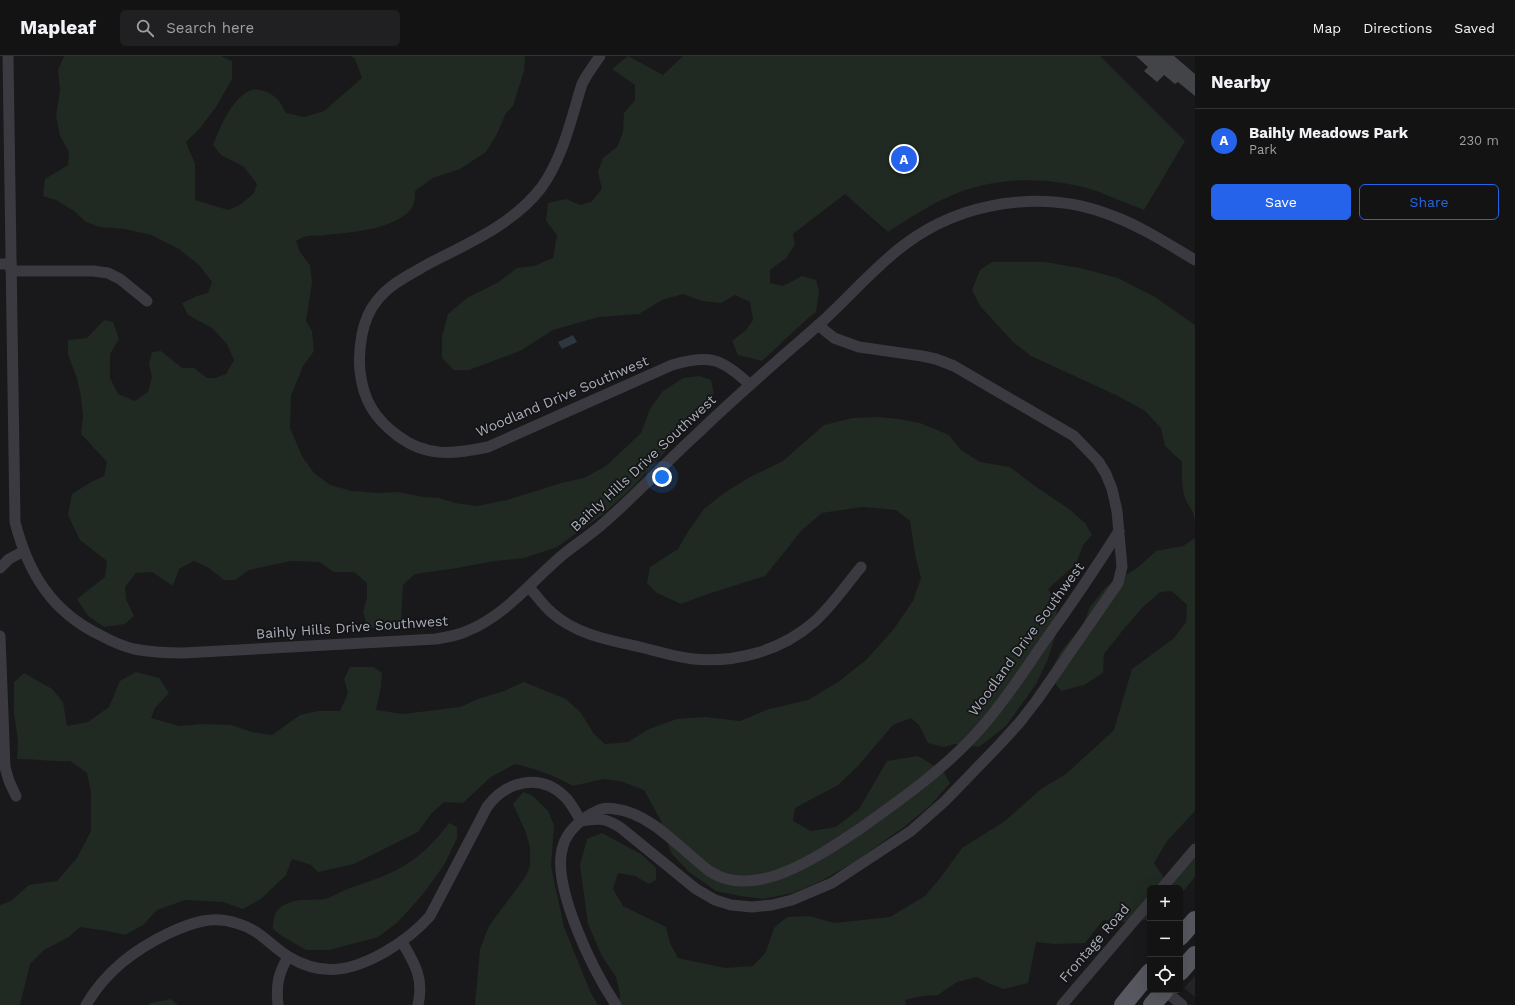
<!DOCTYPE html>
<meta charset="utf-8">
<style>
body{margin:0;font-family:"Work Sans",sans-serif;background:#202022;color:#f1f3f6}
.controls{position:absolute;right:12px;bottom:12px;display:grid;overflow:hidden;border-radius:6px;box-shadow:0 4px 16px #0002}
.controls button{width:36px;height:36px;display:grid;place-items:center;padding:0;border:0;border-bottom:1px solid #323234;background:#131314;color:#f1f3f6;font:20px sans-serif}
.you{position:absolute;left:662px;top:421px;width:14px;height:14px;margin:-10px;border:3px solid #fff;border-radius:50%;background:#1a73e8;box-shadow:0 0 0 6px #1a73e833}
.badge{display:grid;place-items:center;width:26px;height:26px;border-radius:50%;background:#2563eb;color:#fff;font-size:13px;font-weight:700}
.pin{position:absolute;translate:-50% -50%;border:2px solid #fff;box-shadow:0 1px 4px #0006}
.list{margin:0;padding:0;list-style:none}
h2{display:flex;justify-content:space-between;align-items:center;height:52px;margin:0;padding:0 16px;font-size:17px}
h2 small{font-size:13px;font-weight:400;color:#9d9ea0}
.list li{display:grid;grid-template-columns:26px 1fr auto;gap:12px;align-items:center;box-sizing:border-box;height:64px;padding:0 16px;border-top:1px solid #323234}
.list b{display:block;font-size:15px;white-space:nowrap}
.list p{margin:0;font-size:13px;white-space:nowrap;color:#9d9ea0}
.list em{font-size:13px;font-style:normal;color:#9d9ea0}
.actions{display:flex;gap:8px;padding:12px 16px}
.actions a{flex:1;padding:9px 0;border:1px solid #2563eb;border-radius:6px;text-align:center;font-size:14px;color:#2563eb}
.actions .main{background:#2563eb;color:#fff}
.icon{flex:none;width:22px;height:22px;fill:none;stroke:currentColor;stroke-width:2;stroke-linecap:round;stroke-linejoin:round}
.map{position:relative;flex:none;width:1195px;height:949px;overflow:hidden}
header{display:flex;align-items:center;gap:24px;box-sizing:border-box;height:56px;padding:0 20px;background:#131314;border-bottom:1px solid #323234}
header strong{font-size:19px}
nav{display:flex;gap:22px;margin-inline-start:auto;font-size:14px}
.search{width:280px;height:36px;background:#202022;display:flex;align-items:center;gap:10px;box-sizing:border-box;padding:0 14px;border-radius:6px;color:#9d9ea0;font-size:15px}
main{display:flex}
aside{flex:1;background:#131314}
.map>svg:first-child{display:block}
</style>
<header>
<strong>Mapleaf</strong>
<div class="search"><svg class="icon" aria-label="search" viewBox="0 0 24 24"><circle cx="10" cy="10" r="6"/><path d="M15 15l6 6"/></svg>Search here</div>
<nav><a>Map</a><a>Directions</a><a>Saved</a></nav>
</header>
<main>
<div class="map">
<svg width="1195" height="949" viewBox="0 0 1195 949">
<rect width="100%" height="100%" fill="#19191b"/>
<path fill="#252528" d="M 1195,920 L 1195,941 L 1184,932 Z"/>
<g fill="#202922">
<path d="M 64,0 L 221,0 L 232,5 L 232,23 L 216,51 L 200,72 L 186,86 L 195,108 L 195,144 L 228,154 L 240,149 L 254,137 L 257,128 L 244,111 L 221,99 L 213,89 C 220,71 231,44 249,35 C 257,31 269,36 275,41 C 280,44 283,52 286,57 L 304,61 L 324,55 L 362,22 L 355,3 L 351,0 L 525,0 L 524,15 L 513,50 L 506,57 L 497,78 L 486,96 L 460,113 L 433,122 L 415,135 C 415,139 415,146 413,150 C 400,173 349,177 325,179 C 311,181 309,177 296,185 L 300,196 L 310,209 L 312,227 L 306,265 L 312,275 L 314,295 L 303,310 L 291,340 L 290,372 L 302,400 L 314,417 L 330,429 L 352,435 L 377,437 L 397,436 L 423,441 L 439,442 L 455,447 L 477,450 L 507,444 L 561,427 L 584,422 L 606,410 L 641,377 L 650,353 L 663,335 L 683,322 L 699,320 L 711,324 L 714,338 L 665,396 L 631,433 L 602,459 L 557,491 L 524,502 L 495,505 L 457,512 L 415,518 L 403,529 L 401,566 L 395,574 L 379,575 L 367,569 L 363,556 L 367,542 L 367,527 L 354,516 L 334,516 L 319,506 L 291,505 L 249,514 L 235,524 L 224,524 L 209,512 L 194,505 L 179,513 L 173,530 L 152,516 L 136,517 L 125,531 L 126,543 L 134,560 L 125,568 L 104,571 L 88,560 L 77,543 L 105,521 L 107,505 L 80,484 L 68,459 L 72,438 L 91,426 L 104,420 L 107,406 L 81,378 L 83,360 L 81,341 L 77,322 L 68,299 L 68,284 L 87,282 L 104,264 L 113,266 L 119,283 L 110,298 L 110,322 L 118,338 L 135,345 L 148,336 L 152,321 L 149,308 L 152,296 L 161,295 L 182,312 L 194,312 L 207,322 L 215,322 L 226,318 L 234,304 L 227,288 L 212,272 L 188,259 L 182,247 L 197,240 L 208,237 L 212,226 L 199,209 L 179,193 L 151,179 L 125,173 L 100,171 L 86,166 L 74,155 L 56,144 L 43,140 L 45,123 L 68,109 L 69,96 L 60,80 L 56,60 L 60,34 L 58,14 Z"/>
<path d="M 628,0 L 663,19 L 683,0 L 1100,0 L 1185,85 L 1144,154 C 1135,150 1125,147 1116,143 C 1107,140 1099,135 1090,133 C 1047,121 1002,121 960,136 C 934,146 911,161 888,176 L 845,138 L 793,178 L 795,189 L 786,202 L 770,214 L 770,227 L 783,230 L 802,220 L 816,224 L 819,235 L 816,256 L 806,264 L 762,305 L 738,299 L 732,285 L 746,274 L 753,264 L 750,246 L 735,239 L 721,247 L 702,245 L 683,238 L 662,244 L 639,258 L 599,261 L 553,274 L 520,295 L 469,314 L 454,314 L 442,302 L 442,281 L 448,258 L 467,242 L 497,227 L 517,212 L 534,210 L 553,202 L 557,179 L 546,165 L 548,147 L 566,143 L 580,149 L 591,146 L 602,133 L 598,116 L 603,102 L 617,91 L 623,76 L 624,57 L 635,44 L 635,29 L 612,13 Z"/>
<path d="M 992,206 L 1045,206 L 1080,212 L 1118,222 L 1155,241 L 1195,269 L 1195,468 C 1194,454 1191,455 1186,444 C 1181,433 1182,418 1182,406 L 1165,390 L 1161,372 L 1145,355 L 1118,340 L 1031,300 L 1013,286 L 980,250 L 972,234 L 980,214 Z"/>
<path d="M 877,361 L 899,363 L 920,367 L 949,379 L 961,394 L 980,406 L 1010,411 L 1035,430 L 1069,453 L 1085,467 L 1092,479 L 1083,489 L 1076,508 L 1048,533 L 1057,550 L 1056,578 L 1047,605 L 1036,628 L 1006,670 L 979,691 L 955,688 L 944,691 L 928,687 L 919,669 L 911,662 L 893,669 L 857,711 L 838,729 L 795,752 L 793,765 L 811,775 L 836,771 L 859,753 L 887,705 L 918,700 L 943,715 L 950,727 L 931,749 L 904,771 L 853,807 L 821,825 L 793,837 L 764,843 L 740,840 L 716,835 L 689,816 L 671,797 L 661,765 L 644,734 L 620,725 L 603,723 L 573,730 C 554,719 536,713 515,708 L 491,721 L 463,747 L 444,746 L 432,757 L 418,776 L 354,808 L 318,816 L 311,809 L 292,803 L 286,819 L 261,843 L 243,853 L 223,846 L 185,844 L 157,854 L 143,869 L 125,879 L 107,875 L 80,871 L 69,881 L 44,894 L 30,908 L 20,949 L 0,949 L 0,849 L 11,845 L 29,829 L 57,825 L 77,802 L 91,775 L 91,736 L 87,717 L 70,705 C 53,706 35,703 17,703 L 18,685 L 14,657 L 14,626 L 24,617 L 52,633 L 63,646 L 67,670 L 88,666 L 109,651 L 120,625 L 136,616 L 159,622 L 169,637 L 155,652 L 151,662 L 179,670 L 202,668 L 231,669 L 252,676 L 272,679 L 300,659 L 318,655 L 340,655 L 348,637 L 344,623 L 350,611 L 374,611 L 382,617 L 381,631 L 376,654 L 403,658 L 460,651 L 478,643 L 504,635 L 524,626 L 566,643 L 581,657 L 594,678 L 605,688 L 628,686 L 649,673 L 677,663 L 704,661 L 740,665 L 769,653 L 808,644 L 838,626 L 866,604 L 893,574 L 913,545 L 921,522 L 915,498 L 910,465 L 896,454 L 862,451 L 822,457 L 802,474 L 765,520 L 708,538 L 681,548 L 657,537 L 647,527 L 650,511 L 678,493 L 689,474 L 704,453 L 724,437 L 750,421 L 783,405 L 824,369 L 853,362 Z"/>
<path d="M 1195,482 L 1195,755 L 1167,785 L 1154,807 L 1164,822 L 1195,801 L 1195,821 L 1180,839 L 1180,832 L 1150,832 L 1150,862 L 1147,864 L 1124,866 L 1103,864 L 1085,887 L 1054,888 L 1036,886 L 1028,927 L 1004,933 L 988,927 L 977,921 L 957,926 L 938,939 L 922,940 L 905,944 L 906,949 L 619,949 L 620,938 L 616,921 L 602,900 L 588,868 L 580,809 L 587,783 L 602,777 L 641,798 L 656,812 L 656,824 L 649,828 L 635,820 L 618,817 L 613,833 L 623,850 L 666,871 L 670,887 L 678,902 L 725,912 L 753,910 L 766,896 L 774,872 L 787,861 L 810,860 L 834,867 L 890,861 L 925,840 L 941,821 L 962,792 L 1005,765 L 1041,733 L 1066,718 L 1114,674 L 1132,613 L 1173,583 L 1186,566 L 1187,549 L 1172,535 L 1160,536 L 1142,552 L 1123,574 L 1104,598 L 1103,617 L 1084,629 L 1061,635 L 1049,619 L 1061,595 L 1083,569 L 1090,551 L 1106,531 L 1137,512 L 1156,495 L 1183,490 Z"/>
<path d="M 523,736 L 533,740 L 548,755 L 554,769 L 551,810 L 564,871 L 590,935 L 598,949 L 475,949 L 480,893 L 489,870 L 526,820 L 530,810 L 530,791 L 526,777 L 513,748 Z"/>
<path d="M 449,767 L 457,771 L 457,782 L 444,809 L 423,838 L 398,866 L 378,881 L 329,894 L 306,894 L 282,880 L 273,873 C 273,865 274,855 281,851 C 296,841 308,845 325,843 C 333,841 341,835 350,832 C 396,817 419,807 449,767 Z"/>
<path d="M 171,943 L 178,949 L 148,949 L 150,947 Z"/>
</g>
<path fill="#2e363f" d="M 573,279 L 577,286 L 562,293 L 558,286 Z"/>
<path fill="#434448" d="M 1136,0 L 1174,0 L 1195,18 L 1195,40 L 1178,26 L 1175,28 L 1164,19 L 1157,26 L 1144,15 L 1148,11 Z"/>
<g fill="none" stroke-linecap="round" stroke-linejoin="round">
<g stroke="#3a3a40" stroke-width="11">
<path d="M 8,0 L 15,466 C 28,517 52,556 100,579 C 111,585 122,590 134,593 C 150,596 166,597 183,597 L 436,583 C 446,581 457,580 467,575 C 507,559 533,523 565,497 C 579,486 593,477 606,465 C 638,437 666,406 697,378 C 735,341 775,307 815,272 C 846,245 872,213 904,189 C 962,145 1045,132 1113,160 C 1142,171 1168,188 1195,204"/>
<path d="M 600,0 L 587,19 L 582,28 C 571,63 563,102 541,132 C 513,168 469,187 430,207 C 411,218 389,228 376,246 C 362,263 358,293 360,315 C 363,344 375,363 398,380 C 428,402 454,398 488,391 L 672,309 C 709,298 722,302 750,329"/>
<path d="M 0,208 L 11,208"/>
<path d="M 11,215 L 93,215 L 108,217 L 120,223 L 147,245"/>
<path d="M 0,512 L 9,503 L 24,495"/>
<path d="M 529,531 C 536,539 543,549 551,556 C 575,578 608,584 640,591 C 657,595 675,601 693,603 C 736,607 781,595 814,566 C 832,550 846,529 861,511"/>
<path d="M 0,580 L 5,711 L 9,725 L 16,740"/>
<path d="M 581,765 C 599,762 606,762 621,772 L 696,833 L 715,844 L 731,849 L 752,851 L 772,849 L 792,844 L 832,827 L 911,775 L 945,745 L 1000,688 L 1020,666 L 1037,644 L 1118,527 L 1122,511 L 1117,455 L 1112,433 L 1106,418 L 1098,405 L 1074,380 L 954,310 L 936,303 L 922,300 L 859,291 L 834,282 L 818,269"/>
<path d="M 1162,832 L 1195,793"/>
<path d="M 402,886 C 415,908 424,922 418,949"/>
<path d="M 1164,934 L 1182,949"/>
<path d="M 86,949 C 106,915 134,894 169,877 C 191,867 212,859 236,867 C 261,874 269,889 289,901 C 324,922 353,914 385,896 C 402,886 417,875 430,860 L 487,751 C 505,726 539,716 564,740 C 571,746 576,757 581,765"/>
<path d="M 278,949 C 276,929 278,918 288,901"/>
<path d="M 616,949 C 594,916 550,829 563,790 C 567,775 583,761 597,755 C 602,752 610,752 615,753 C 647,757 672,784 696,804 C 705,812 714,820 727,823 C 744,828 769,823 785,816 C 812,805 837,788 861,772 C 903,742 947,711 981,672 C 1005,645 1024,615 1044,586 C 1070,550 1095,513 1119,475"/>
<path d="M 1062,949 L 1150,846"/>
</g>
<g stroke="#56575f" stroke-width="18">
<path d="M 1180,881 L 1195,864"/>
<path d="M 1180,916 L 1195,899"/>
<path d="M 1123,949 L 1150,916"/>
<path d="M 1152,949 L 1165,934"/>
</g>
</g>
<g text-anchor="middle" stroke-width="3.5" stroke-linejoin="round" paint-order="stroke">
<g font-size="14" fill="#abafbb" stroke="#141416">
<text transform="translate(562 340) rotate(-23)" y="5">Woodland Drive Southwest</text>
<text transform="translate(643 407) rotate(-43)" y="5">Baihly Hills Drive Southwest</text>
<text transform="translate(352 571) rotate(-4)" y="5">Baihly Hills Drive Southwest</text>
<text transform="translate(1026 583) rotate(-54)" y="5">Woodland Drive Southwest</text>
<text transform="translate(1094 887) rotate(-49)" y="5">Frontage Road</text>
</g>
</g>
</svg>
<div class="controls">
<button>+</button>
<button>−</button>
<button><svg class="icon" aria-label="locate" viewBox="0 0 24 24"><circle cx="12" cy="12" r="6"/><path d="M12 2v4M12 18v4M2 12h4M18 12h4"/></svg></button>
</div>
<div class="you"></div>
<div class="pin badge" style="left:904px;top:103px">A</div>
</div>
<aside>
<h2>Nearby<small></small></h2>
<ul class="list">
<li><span class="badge">A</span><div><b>Baihly Meadows Park</b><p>Park</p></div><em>230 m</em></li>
</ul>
<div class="actions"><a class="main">Save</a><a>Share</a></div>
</aside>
</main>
